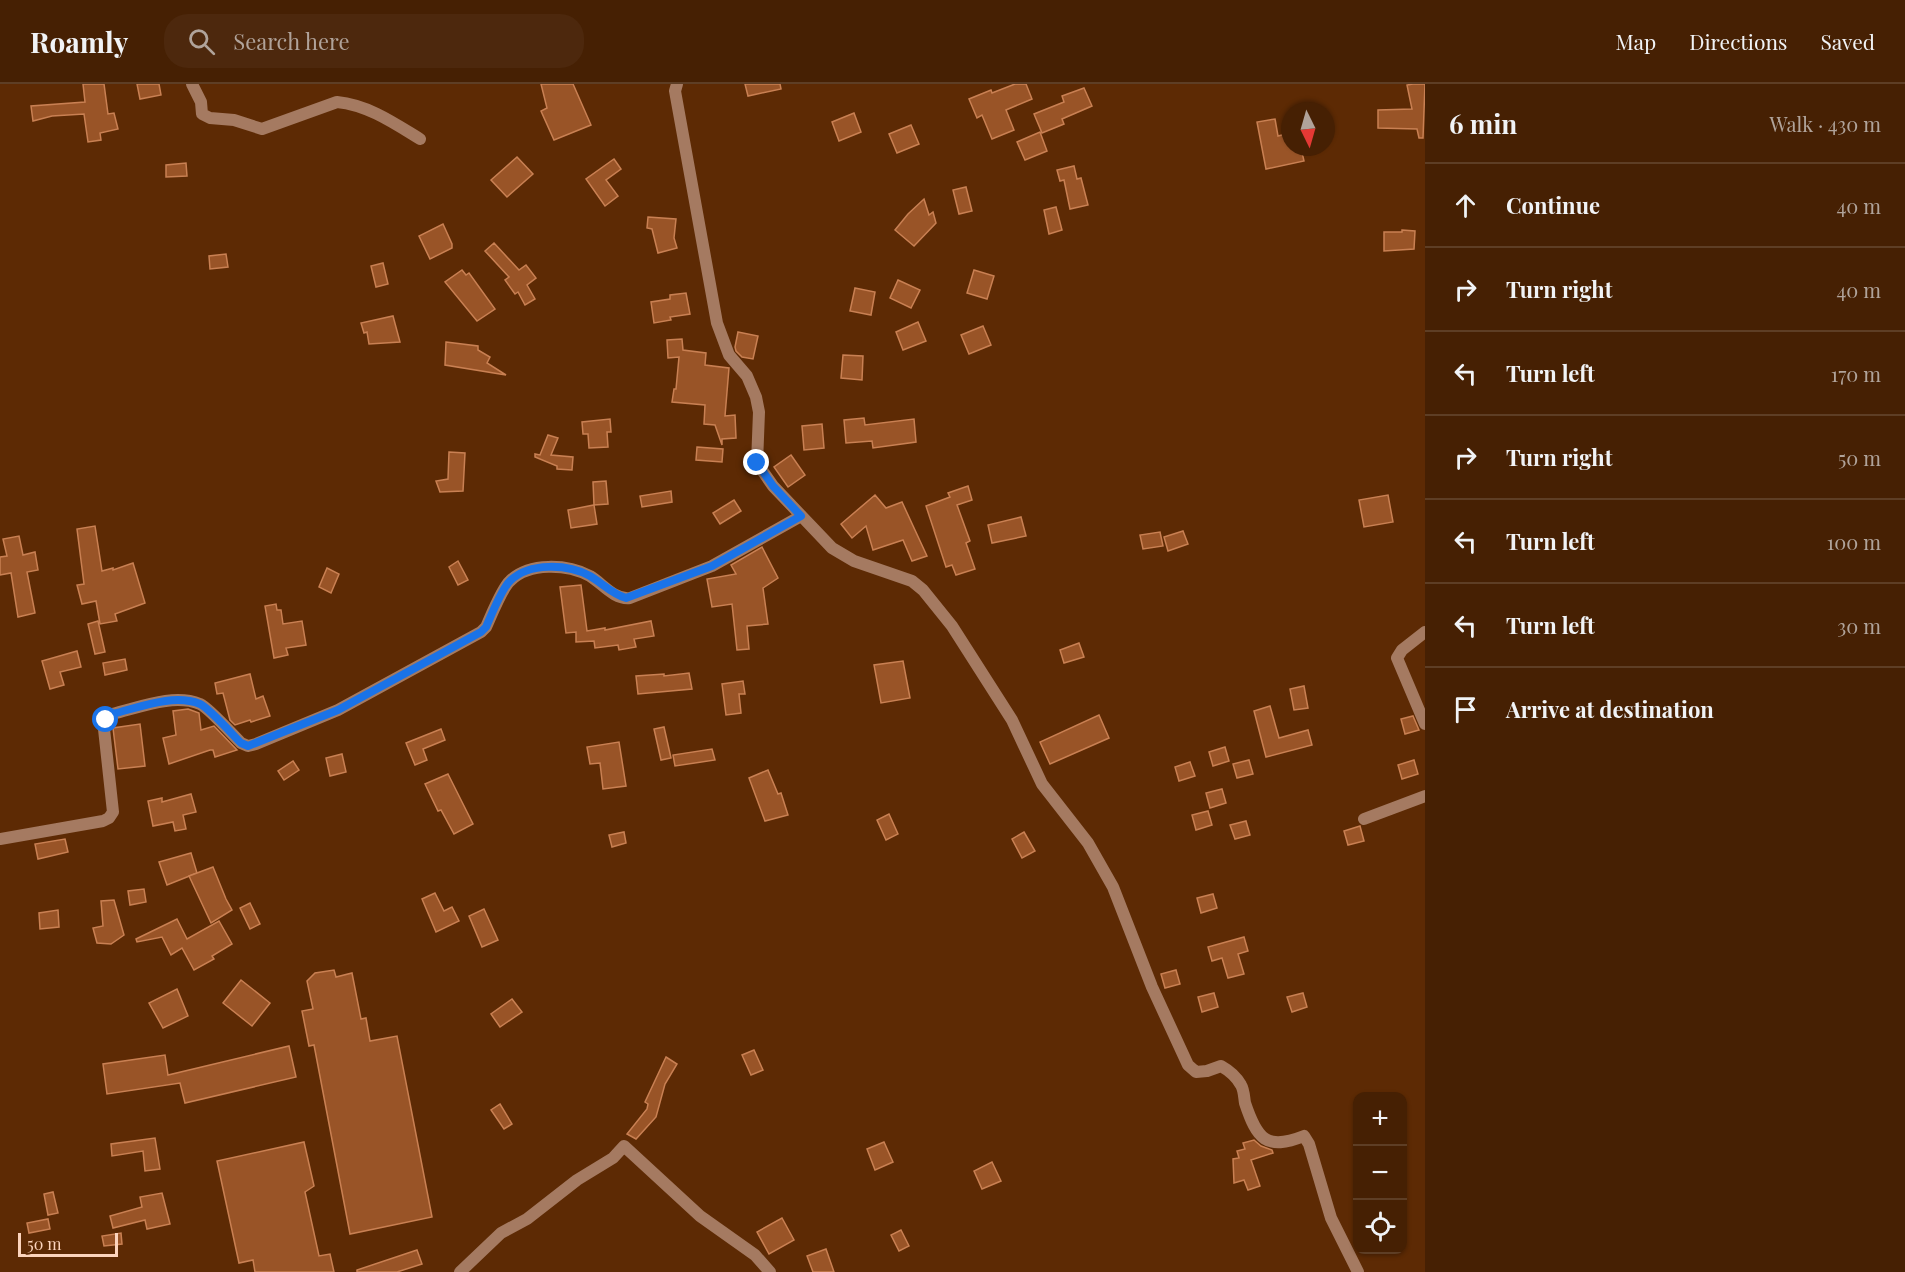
<!DOCTYPE html>
<meta charset="utf-8">
<style>
body{margin:0;font-family:"Playfair Display",serif;background:#4d280d;color:#f1f3f6}
.controls{position:absolute;right:18px;bottom:18px;display:grid;overflow:hidden;border-radius:12px;box-shadow:0 2px 4px #0004}
.controls button{width:54px;height:54px;display:grid;place-items:center;padding:0;border:0;border-bottom:2px solid #5e3e25;background:#462003;color:#f1f3f6;font:30px sans-serif}
.compass{position:absolute;left:1281px;top:18px;width:54px;height:54px;border-radius:50%;background:#462003;box-shadow:0 2px 4px #0004;rotate:175deg}
.scale{position:absolute;left:18px;bottom:15px;width:100px;box-sizing:border-box;padding-left:6px;border:3px solid #fcd4bd;border-top:0;font-size:16px;line-height:21px;white-space:nowrap;color:#fcd4bd;-webkit-text-stroke:4px #5d2a04;paint-order:stroke}
.stop{position:absolute;width:18px;height:18px;margin:-14px;border:4px solid #1a73e8;border-radius:50%;background:#fff}
.stop.end{background:#1a73e8;border-color:#fff;box-shadow:0 2px 6px #0008}
.list{margin:0;padding:0;list-style:none}
h2{display:flex;justify-content:space-between;align-items:center;height:78px;margin:0;padding:0 24px;font-size:26px}
h2 small{font-size:20px;font-weight:400;color:#b0a39a}
.list li{display:grid;grid-template-columns:39px 1fr auto;gap:18px;align-items:center;box-sizing:border-box;height:84px;padding:0 24px;border-top:2px solid #5e3e25}
.list b{display:block;font-size:22px;white-space:nowrap}
.list em{font-size:20px;font-style:normal;color:#b0a39a}
.icon{flex:none;width:33px;height:33px;fill:none;stroke:currentColor;stroke-width:2;stroke-linecap:round;stroke-linejoin:round}
.map{position:relative;flex:none;width:1425px;height:1188px;overflow:hidden}
header{display:flex;align-items:center;gap:36px;box-sizing:border-box;height:84px;padding:0 30px;background:#462003;border-bottom:2px solid #5e3e25}
header strong{font-size:28px}
nav{display:flex;gap:33px;margin-inline-start:auto;font-size:21px}
.search{width:420px;height:54px;background:#4d280d;display:flex;align-items:center;gap:15px;box-sizing:border-box;padding:0 21px;border-radius:24px;color:#b0a39a;font-size:22px}
main{display:flex}
aside{flex:1;background:#462003}
.map>svg:first-child{display:block}
</style>
<header>
<strong>Roamly</strong>
<div class="search"><svg class="icon" aria-label="search" viewBox="0 0 24 24"><circle cx="10" cy="10" r="6"/><path d="M15 15l6 6"/></svg>Search here</div>
<nav><a>Map</a><a>Directions</a><a>Saved</a></nav>
</header>
<main>
<div class="map">
<svg width="1425" height="1188" viewBox="0 0 1425 1188">
<rect width="100%" height="100%" fill="#5d2a04"/>
<g fill="#995427" stroke="#c98053" stroke-width="1.5">
<path d="M 83,0 L 104,0 L 108,30 L 114,29 L 118,45 L 100,49 L 101,56 L 88,58 L 84,30 L 52,32 L 33,37 L 31,22 L 85,18 Z"/>
<path d="M 137,0 L 159,0 L 161,11 L 140,15 Z"/>
<path d="M 541,0 L 573,0 L 591,41 L 554,56 L 541,27 L 547,24 Z"/>
<path d="M 745,0 L 780,0 L 781,5 L 748,12 Z"/>
<path d="M 1015,0 L 1026,0 L 1032,15 L 1006,26 L 1014,46 L 992,55 L 982,31 L 977,34 L 969,15 L 991,6 L 992,9 Z"/>
<path d="M 1413,0 L 1425,0 L 1423,54 L 1419,54 L 1417,45 L 1378,44 L 1378,26 L 1412,25 L 1407,1 Z"/>
<path d="M 1084,4 L 1092,22 L 1062,35 L 1064,40 L 1042,49 L 1034,30 L 1064,18 L 1062,12 Z"/>
<path d="M 854,29 L 861,48 L 839,57 L 832,38 Z"/>
<path d="M 1275,35 L 1278,52 L 1290,49 L 1290,63 L 1293,65 L 1301,64 L 1304,77 L 1266,85 L 1257,38 Z"/>
<path d="M 911,41 L 919,60 L 897,69 L 889,50 Z"/>
<path d="M 1040,48 L 1047,67 L 1025,76 L 1017,58 Z"/>
<path d="M 517,73 L 533,90 L 507,113 L 491,96 Z"/>
<path d="M 614,75 L 621,85 L 606,96 L 618,112 L 605,122 L 586,95 Z"/>
<path d="M 186,79 L 187,92 L 166,93 L 166,81 Z"/>
<path d="M 1074,82 L 1077,95 L 1081,94 L 1088,121 L 1070,125 L 1064,96 L 1060,97 L 1057,86 Z"/>
<path d="M 966,103 L 972,127 L 959,130 L 953,106 Z"/>
<path d="M 924,115 L 929,131 L 933,128 L 936,139 L 914,162 L 895,146 L 908,130 Z"/>
<path d="M 1056,123 L 1062,146 L 1049,150 L 1044,126 Z"/>
<path d="M 648,133 L 676,135 L 674,154 L 677,164 L 658,169 L 652,145 L 647,144 Z"/>
<path d="M 443,140 L 452,160 L 452,164 L 430,175 L 419,152 Z"/>
<path d="M 1402,146 L 1415,147 L 1414,165 L 1384,167 L 1384,148 L 1402,148 Z"/>
<path d="M 494,159 L 519,186 L 526,181 L 536,194 L 527,201 L 535,215 L 525,221 L 518,208 L 515,210 L 505,196 L 509,193 L 485,167 Z"/>
<path d="M 226,170 L 228,183 L 210,185 L 209,172 Z"/>
<path d="M 383,179 L 388,200 L 376,203 L 371,182 Z"/>
<path d="M 462,186 L 466,191 L 469,189 L 495,225 L 477,237 L 445,198 Z"/>
<path d="M 974,186 L 994,192 L 987,215 L 967,209 Z"/>
<path d="M 898,196 L 920,206 L 911,224 L 890,214 Z"/>
<path d="M 855,204 L 875,208 L 871,231 L 850,227 Z"/>
<path d="M 686,209 L 690,230 L 670,233 L 671,236 L 654,239 L 651,218 L 670,215 L 670,211 Z"/>
<path d="M 393,232 L 400,258 L 369,260 L 367,248 L 364,249 L 361,239 Z"/>
<path d="M 918,238 L 926,257 L 903,266 L 896,248 Z"/>
<path d="M 983,242 L 991,261 L 969,270 L 961,251 Z"/>
<path d="M 738,248 L 758,252 L 753,275 L 742,273 L 736,267 L 735,263 Z"/>
<path d="M 682,255 L 683,266 L 706,269 L 705,281 L 729,284 L 725,332 L 735,331 L 736,354 L 722,355 L 722,361 L 715,341 L 704,340 L 705,321 L 672,318 L 674,305 L 676,305 L 679,273 L 668,274 L 667,256 Z"/>
<path d="M 446,258 L 478,262 L 478,266 L 490,273 L 487,279 L 506,291 L 445,281 Z"/>
<path d="M 843,271 L 863,272 L 862,296 L 841,294 Z"/>
<path d="M 864,334 L 865,341 L 914,335 L 916,358 L 873,364 L 872,357 L 846,359 L 844,336 Z"/>
<path d="M 610,335 L 611,348 L 607,348 L 608,363 L 589,364 L 588,350 L 583,350 L 582,338 Z"/>
<path d="M 822,340 L 824,364 L 804,366 L 802,342 Z"/>
<path d="M 548,351 L 558,354 L 551,371 L 573,373 L 572,386 L 557,385 L 557,382 L 535,373 L 535,370 L 540,371 Z"/>
<path d="M 697,363 L 723,365 L 722,378 L 696,376 Z"/>
<path d="M 449,368 L 465,369 L 463,407 L 440,408 L 436,397 L 448,395 Z"/>
<path d="M 791,371 L 805,391 L 788,403 L 774,383 Z"/>
<path d="M 606,397 L 608,420 L 594,421 L 593,398 Z"/>
<path d="M 968,402 L 972,416 L 957,421 L 970,457 L 966,459 L 975,485 L 956,491 L 952,481 L 946,483 L 926,422 L 950,413 L 948,409 Z"/>
<path d="M 671,407 L 672,418 L 642,423 L 640,412 Z"/>
<path d="M 875,411 L 886,424 L 902,418 L 927,472 L 912,477 L 903,456 L 873,466 L 866,442 L 852,454 L 841,440 Z"/>
<path d="M 1388,411 L 1393,438 L 1364,443 L 1359,416 Z"/>
<path d="M 734,416 L 741,427 L 720,440 L 713,429 Z"/>
<path d="M 594,421 L 597,440 L 571,444 L 568,426 Z"/>
<path d="M 1021,433 L 1026,452 L 992,459 L 988,441 Z"/>
<path d="M 95,442 L 102,487 L 113,484 L 113,486 L 133,479 L 145,519 L 115,530 L 117,537 L 100,540 L 96,517 L 82,520 L 77,501 L 84,500 L 77,445 Z"/>
<path d="M 1183,447 L 1188,460 L 1168,467 L 1164,453 Z"/>
<path d="M 1160,448 L 1163,462 L 1143,465 L 1140,451 Z"/>
<path d="M 19,452 L 23,471 L 35,468 L 38,486 L 27,488 L 35,529 L 18,533 L 11,489 L 0,491 L 0,473 L 7,472 L 3,455 Z"/>
<path d="M 762,463 L 778,494 L 763,504 L 768,540 L 747,542 L 749,565 L 737,566 L 732,520 L 712,523 L 707,495 L 736,490 L 731,481 Z"/>
<path d="M 458,477 L 468,496 L 458,501 L 449,483 Z"/>
<path d="M 327,484 L 339,490 L 331,509 L 319,503 Z"/>
<path d="M 581,501 L 587,547 L 605,544 L 605,546 L 651,537 L 654,552 L 634,555 L 636,563 L 619,566 L 618,561 L 595,564 L 594,557 L 576,558 L 576,548 L 566,549 L 560,503 Z"/>
<path d="M 276,520 L 277,526 L 281,526 L 283,540 L 302,537 L 306,561 L 286,564 L 288,571 L 274,574 L 265,522 Z"/>
<path d="M 98,537 L 105,568 L 95,570 L 88,540 Z"/>
<path d="M 1079,559 L 1084,573 L 1064,579 L 1060,566 Z"/>
<path d="M 77,567 L 81,583 L 60,588 L 64,601 L 50,605 L 42,577 Z"/>
<path d="M 125,575 L 127,586 L 105,591 L 103,579 Z"/>
<path d="M 903,577 L 910,614 L 881,619 L 874,581 Z"/>
<path d="M 689,589 L 692,605 L 638,610 L 636,592 L 664,590 L 664,592 Z"/>
<path d="M 250,590 L 256,615 L 263,612 L 270,632 L 251,638 L 250,636 L 235,641 L 230,636 L 223,609 L 217,610 L 215,599 Z"/>
<path d="M 743,597 L 745,610 L 739,610 L 741,629 L 726,631 L 722,600 Z"/>
<path d="M 1304,602 L 1308,624 L 1294,626 L 1290,605 Z"/>
<path d="M 1270,622 L 1279,654 L 1308,646 L 1312,661 L 1266,673 L 1254,627 Z"/>
<path d="M 188,625 L 199,629 L 201,646 L 214,642 L 237,666 L 215,673 L 213,666 L 210,666 L 169,680 L 163,654 L 176,651 L 173,627 Z"/>
<path d="M 1099,631 L 1109,654 L 1050,680 L 1040,658 Z"/>
<path d="M 1413,632 L 1419,646 L 1405,650 L 1401,635 Z"/>
<path d="M 140,640 L 145,682 L 118,685 L 113,644 Z"/>
<path d="M 664,643 L 671,674 L 661,676 L 654,645 Z"/>
<path d="M 441,645 L 445,656 L 423,665 L 427,676 L 415,681 L 406,659 Z"/>
<path d="M 619,658 L 626,702 L 603,705 L 600,679 L 590,680 L 587,663 Z"/>
<path d="M 1225,663 L 1229,677 L 1213,682 L 1209,668 Z"/>
<path d="M 712,665 L 715,676 L 675,682 L 673,671 Z"/>
<path d="M 342,670 L 346,688 L 330,692 L 326,674 Z"/>
<path d="M 1249,676 L 1253,690 L 1237,694 L 1233,680 Z"/>
<path d="M 1414,676 L 1418,690 L 1402,695 L 1398,681 Z"/>
<path d="M 293,677 L 299,686 L 284,696 L 278,687 Z"/>
<path d="M 1190,678 L 1195,692 L 1179,697 L 1175,683 Z"/>
<path d="M 768,686 L 778,710 L 781,709 L 788,731 L 765,737 L 749,694 Z"/>
<path d="M 448,690 L 473,740 L 454,750 L 441,726 L 438,727 L 425,700 Z"/>
<path d="M 1222,705 L 1226,719 L 1210,724 L 1206,709 Z"/>
<path d="M 191,710 L 196,728 L 183,731 L 186,745 L 175,747 L 173,738 L 153,742 L 148,717 L 162,714 L 162,718 Z"/>
<path d="M 1208,727 L 1212,741 L 1196,746 L 1192,731 Z"/>
<path d="M 889,730 L 898,750 L 886,756 L 877,736 Z"/>
<path d="M 1246,737 L 1250,751 L 1235,755 L 1230,741 Z"/>
<path d="M 1360,742 L 1364,757 L 1348,761 L 1344,747 Z"/>
<path d="M 624,748 L 626,759 L 612,763 L 609,751 Z"/>
<path d="M 1024,748 L 1035,767 L 1022,774 L 1012,755 Z"/>
<path d="M 65,755 L 68,768 L 38,775 L 35,760 Z"/>
<path d="M 191,769 L 197,789 L 167,801 L 159,778 Z"/>
<path d="M 213,783 L 226,815 L 232,826 L 211,839 L 189,792 Z"/>
<path d="M 144,805 L 146,818 L 130,821 L 128,807 Z"/>
<path d="M 435,809 L 444,827 L 452,823 L 459,837 L 436,848 L 422,815 Z"/>
<path d="M 1213,810 L 1217,824 L 1201,829 L 1197,814 Z"/>
<path d="M 114,816 L 124,851 L 111,860 L 97,859 L 93,844 L 103,842 L 101,817 Z"/>
<path d="M 250,819 L 260,840 L 250,845 L 240,824 Z"/>
<path d="M 484,825 L 498,856 L 482,863 L 469,832 Z"/>
<path d="M 58,826 L 59,843 L 40,845 L 39,829 Z"/>
<path d="M 177,835 L 187,855 L 219,837 L 232,860 L 212,872 L 214,875 L 194,886 L 182,864 L 171,871 L 162,853 L 137,858 L 136,855 Z"/>
<path d="M 1244,853 L 1248,867 L 1238,870 L 1244,890 L 1228,894 L 1222,874 L 1212,877 L 1208,863 Z"/>
<path d="M 334,886 L 336,893 L 352,889 L 361,935 L 366,934 L 370,957 L 397,952 L 432,1133 L 350,1150 L 314,961 L 309,962 L 302,927 L 313,925 L 307,897 L 315,889 Z"/>
<path d="M 1176,886 L 1180,900 L 1165,904 L 1161,890 Z"/>
<path d="M 241,896 L 270,919 L 252,942 L 223,919 Z"/>
<path d="M 177,905 L 188,932 L 163,944 L 149,919 Z"/>
<path d="M 1214,909 L 1218,923 L 1202,928 L 1198,913 Z"/>
<path d="M 1303,909 L 1307,923 L 1292,928 L 1287,913 Z"/>
<path d="M 512,915 L 522,928 L 500,943 L 491,930 Z"/>
<path d="M 289,962 L 296,993 L 185,1019 L 180,999 L 107,1010 L 103,980 L 165,971 L 168,991 Z"/>
<path d="M 754,966 L 763,986 L 751,991 L 742,971 Z"/>
<path d="M 666,973 L 677,980 L 665,1000 L 656,1033 L 636,1055 L 627,1050 L 647,1025 L 648,1020 L 645,1018 Z"/>
<path d="M 500,1020 L 512,1040 L 504,1045 L 491,1026 Z"/>
<path d="M 155,1054 L 160,1085 L 145,1087 L 143,1067 L 112,1072 L 111,1060 Z"/>
<path d="M 1254,1056 L 1261,1062 L 1272,1066 L 1273,1069 L 1251,1076 L 1260,1102 L 1248,1106 L 1244,1096 L 1234,1099 L 1233,1075 L 1239,1074 L 1237,1067 L 1245,1065 L 1243,1059 Z"/>
<path d="M 304,1058 L 314,1102 L 305,1108 L 319,1172 L 330,1170 L 334,1188 L 255,1188 L 253,1176 L 239,1179 L 217,1077 Z"/>
<path d="M 884,1058 L 893,1078 L 875,1086 L 867,1065 Z"/>
<path d="M 992,1078 L 1001,1097 L 982,1105 L 974,1087 Z"/>
<path d="M 53,1108 L 58,1129 L 48,1131 L 44,1110 Z"/>
<path d="M 162,1109 L 170,1140 L 147,1145 L 145,1136 L 113,1144 L 110,1132 L 142,1123 L 140,1113 Z"/>
<path d="M 782,1134 L 794,1156 L 769,1170 L 757,1148 Z"/>
<path d="M 48,1135 L 50,1145 L 29,1149 L 27,1139 Z"/>
<path d="M 901,1146 L 909,1162 L 899,1167 L 891,1151 Z"/>
<path d="M 121,1149 L 122,1160 L 104,1162 L 102,1152 Z"/>
<path d="M 826,1165 L 834,1188 L 813,1188 L 807,1172 Z"/>
<path d="M 417,1166 L 422,1180 L 397,1188 L 357,1188 L 357,1186 Z"/>
</g>
<g fill="none" stroke-linecap="round" stroke-linejoin="round">
<g stroke="#a57a61" stroke-width="12">
<path d="M 192,0 L 201,18 L 202,30 L 210,34 L 234,36 L 262,45 L 337,18 C 368,21 394,39 420,55"/>
<path d="M 677,0 L 675,7 L 717,239 L 729,271 L 747,292 L 756,313 L 759,328 L 757,379 L 773,402 L 832,464 L 854,477 L 912,497 L 923,506 L 952,542 L 1012,636 L 1042,700 L 1088,759 L 1113,803 L 1152,903 L 1188,981 L 1196,988 L 1207,987 L 1221,982 C 1230,987 1236,992 1241,1001 C 1244,1006 1244,1013 1245,1019 C 1257,1055 1266,1067 1304,1052 L 1309,1060 L 1331,1134 L 1358,1188"/>
<path d="M 1425,548 L 1402,566 L 1397,574 L 1425,640"/>
<path d="M 1364,735 L 1425,712"/>
<path d="M 0,755 L 103,737 L 109,734 L 113,728 L 104,645 L 106,636 L 112,630 C 138,624 173,609 200,620 C 209,624 232,650 241,659 L 248,662 L 256,660 L 338,626 L 481,548 L 486,543 C 491,532 502,504 510,497 C 529,478 567,480 590,492 C 602,499 614,516 630,514 L 712,482 L 801,432"/>
<path d="M 460,1188 L 501,1149 L 527,1135 L 577,1096 L 613,1074 L 624,1062 L 700,1132 L 755,1171 L 770,1188"/>
</g>
</g>
<g fill="none" stroke-linecap="round" stroke-linejoin="round">
<path stroke="#1a73e8" stroke-width="8" d="M 106,636 L 112,630 C 138,624 173,609 200,620 C 209,624 232,650 241,659 L 248,662 L 338,626 L 481,548 L 486,543 C 491,532 502,504 510,497 C 529,478 568,480 590,492 C 602,499 612,510 626,514 L 712,482 L 801,432 L 773,402 L 757,379"/>
</g>
</svg>
<div class="controls">
<button>+</button>
<button>−</button>
<button><svg class="icon" aria-label="locate" viewBox="0 0 24 24"><circle cx="12" cy="12" r="6"/><path d="M12 2v4M12 18v4M2 12h4M18 12h4"/></svg></button>
</div>
<svg class="compass" viewBox="-18 -18 36 36"><path d="M0-13l5 13h-10z" fill="#e53935"/><path d="M0 13l5-13h-10z" fill="#b0a39a"/></svg>
<div class="scale">50 m</div>
<div class="stop" style="left:106px;top:636px"></div>
<div class="stop end" style="left:757px;top:379px"></div>
</div>
<aside>
<h2>6 min<small>Walk · 430 m</small></h2>
<ul class="list">
<li><svg class="icon" aria-label="ahead" viewBox="0 0 24 24"><path d="M12 20V5M6 11l6-6 6 6"/></svg><div><b>Continue</b></div><em>40 m</em></li>
<li><svg class="icon" aria-label="right" viewBox="0 0 24 24"><path d="M7 20v-9h11M14 6l5 5-5 5"/></svg><div><b>Turn right</b></div><em>40 m</em></li>
<li><svg class="icon" aria-label="left" viewBox="0 0 24 24"><path d="M17 20v-9H6M10 6l-5 5 5 5"/></svg><div><b>Turn left</b></div><em>170 m</em></li>
<li><svg class="icon" aria-label="right" viewBox="0 0 24 24"><path d="M7 20v-9h11M14 6l5 5-5 5"/></svg><div><b>Turn right</b></div><em>50 m</em></li>
<li><svg class="icon" aria-label="left" viewBox="0 0 24 24"><path d="M17 20v-9H6M10 6l-5 5 5 5"/></svg><div><b>Turn left</b></div><em>100 m</em></li>
<li><svg class="icon" aria-label="left" viewBox="0 0 24 24"><path d="M17 20v-9H6M10 6l-5 5 5 5"/></svg><div><b>Turn left</b></div><em>30 m</em></li>
<li><svg class="icon" aria-label="arrive" viewBox="0 0 24 24"><path d="M6 21V4h12l-3 4 3 4H6"/></svg><div><b>Arrive at destination</b></div></li>
</ul>
</aside>
</main>
